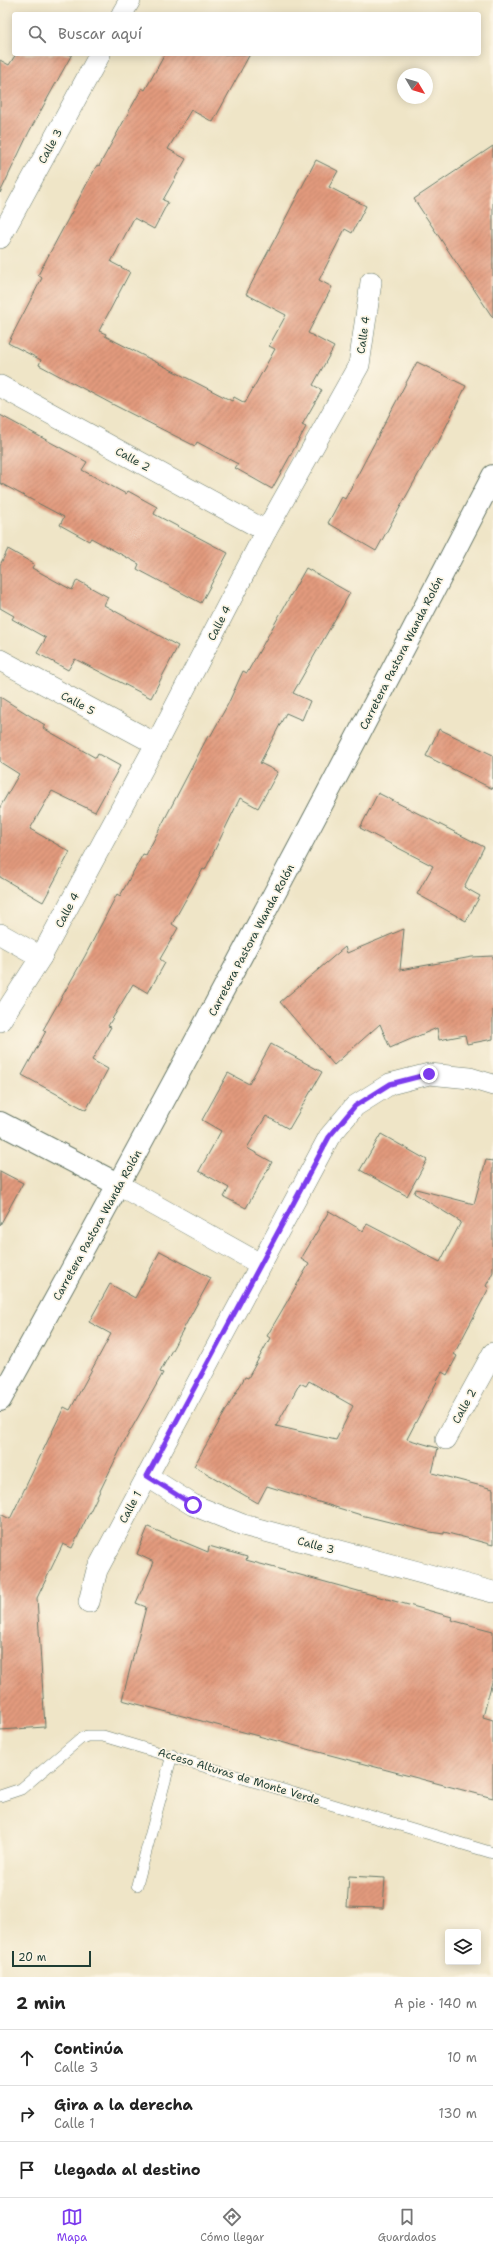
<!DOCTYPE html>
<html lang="es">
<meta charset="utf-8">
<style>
body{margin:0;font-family:"Shantell Sans",sans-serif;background:#f6f6f6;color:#222}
.controls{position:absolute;right:12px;bottom:12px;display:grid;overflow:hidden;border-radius:4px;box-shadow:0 2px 10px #0003}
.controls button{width:36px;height:36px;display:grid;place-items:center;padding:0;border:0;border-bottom:1px solid #e0e0e0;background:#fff;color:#222;font:20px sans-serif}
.compass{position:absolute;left:397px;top:68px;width:36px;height:36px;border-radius:50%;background:#fff;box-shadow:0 2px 10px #0003;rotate:128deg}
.scale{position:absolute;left:12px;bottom:10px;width:79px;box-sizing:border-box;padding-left:4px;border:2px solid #1f3d34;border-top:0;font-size:11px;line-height:14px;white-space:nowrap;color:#1f3d34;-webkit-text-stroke:3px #fcf5e5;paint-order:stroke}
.stop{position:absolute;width:12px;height:12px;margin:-9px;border:3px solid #7c3aed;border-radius:50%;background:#fff}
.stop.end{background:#7c3aed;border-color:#fff;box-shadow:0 1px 4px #0008}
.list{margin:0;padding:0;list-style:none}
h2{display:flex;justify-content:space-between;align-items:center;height:52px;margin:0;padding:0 16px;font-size:17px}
h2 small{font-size:13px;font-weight:400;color:#767676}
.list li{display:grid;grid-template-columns:26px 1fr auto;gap:12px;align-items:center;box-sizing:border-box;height:56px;padding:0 16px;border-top:1px solid #e0e0e0}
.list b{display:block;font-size:15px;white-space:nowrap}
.list p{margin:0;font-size:13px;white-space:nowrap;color:#767676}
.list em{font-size:13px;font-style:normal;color:#767676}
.icon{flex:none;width:22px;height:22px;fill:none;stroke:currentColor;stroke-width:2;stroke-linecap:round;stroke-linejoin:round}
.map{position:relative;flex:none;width:493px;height:1977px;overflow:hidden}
.search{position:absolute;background:#fff;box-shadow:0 2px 10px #0003;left:12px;right:12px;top:12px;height:44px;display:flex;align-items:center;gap:10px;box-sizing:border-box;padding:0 14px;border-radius:4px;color:#767676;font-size:15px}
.sheet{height:220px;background:#fff}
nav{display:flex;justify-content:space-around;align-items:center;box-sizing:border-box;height:56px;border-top:1px solid #e0e0e0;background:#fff;font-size:11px;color:#767676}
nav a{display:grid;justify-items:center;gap:2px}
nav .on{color:#7c3aed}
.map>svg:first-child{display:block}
</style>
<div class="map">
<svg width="493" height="1977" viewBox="0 0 493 1977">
<defs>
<pattern id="building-hatch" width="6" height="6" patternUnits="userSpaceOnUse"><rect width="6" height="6" fill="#e29a7d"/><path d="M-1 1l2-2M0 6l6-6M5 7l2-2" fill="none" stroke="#b77f67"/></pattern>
</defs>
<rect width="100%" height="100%" fill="#fcf5e5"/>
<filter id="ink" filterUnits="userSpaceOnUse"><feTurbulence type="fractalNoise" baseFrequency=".025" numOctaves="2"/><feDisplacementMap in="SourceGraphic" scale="8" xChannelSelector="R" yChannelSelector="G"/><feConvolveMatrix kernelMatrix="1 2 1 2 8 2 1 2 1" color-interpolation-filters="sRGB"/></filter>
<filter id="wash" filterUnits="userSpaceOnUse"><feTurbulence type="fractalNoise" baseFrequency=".012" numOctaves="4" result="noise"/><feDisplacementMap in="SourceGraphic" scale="16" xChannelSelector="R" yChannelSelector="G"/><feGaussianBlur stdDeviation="0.9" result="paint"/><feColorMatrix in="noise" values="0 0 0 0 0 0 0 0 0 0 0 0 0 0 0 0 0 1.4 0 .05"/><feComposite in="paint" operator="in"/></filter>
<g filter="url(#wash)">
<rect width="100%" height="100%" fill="#efe5c7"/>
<g id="blocks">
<g fill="url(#building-hatch)" fill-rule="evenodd">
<path d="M 16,54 L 72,54 L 29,132 L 0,193 L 0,60 L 9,65 Z"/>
<path d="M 165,54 L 250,54 L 213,122 L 191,110 L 168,149 L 186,159 L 163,200 L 168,202 L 154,229 L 134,218 L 111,262 L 130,272 L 99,331 L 106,334 L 105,336 L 232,401 L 234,397 L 245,403 L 275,349 L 269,346 L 286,315 L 246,294 L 316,160 L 338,171 L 329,187 L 366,206 L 352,233 L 345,229 L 319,280 L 332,287 L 308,333 L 334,347 L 313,385 L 322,390 L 302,425 L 306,427 L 272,489 L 235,468 L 238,464 L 197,442 L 195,446 L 112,404 L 39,365 L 41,360 L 8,343 L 42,278 L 38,275 L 97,165 L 99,166 L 142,88 L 145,90 Z"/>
<path d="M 493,146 L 493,318 L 414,199 Z"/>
<path d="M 417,362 L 466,386 L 437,445 L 435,444 L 376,551 L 328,523 L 342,497 L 345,499 Z"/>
<path d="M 0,415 L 87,462 L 82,470 L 126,494 L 128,491 L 157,507 L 154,514 L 228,553 L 201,603 L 137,569 L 139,564 L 91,538 L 89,541 L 60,525 L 64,517 L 0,483 Z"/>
<path d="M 8,549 L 34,564 L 32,568 L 72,590 L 77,580 L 108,597 L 104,605 L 178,646 L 151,698 L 75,659 L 68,670 L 37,653 L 46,638 L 12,619 L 14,616 L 0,608 L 0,565 Z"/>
<path d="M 306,568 L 350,593 L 293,693 L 310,701 L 302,720 L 286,713 L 260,763 L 278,772 L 258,808 L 240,798 L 205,870 L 203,869 L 172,924 L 178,928 L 160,959 L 165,963 L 148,993 L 133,984 L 108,1026 L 111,1027 L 92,1060 L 108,1069 L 86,1110 L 22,1075 L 46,1031 L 43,1030 L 85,956 L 117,894 L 120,896 L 143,854 L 146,855 L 208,736 L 210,737 L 228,704 L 243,671 L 247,673 Z"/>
<path d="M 0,697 L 45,725 L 43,728 L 96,758 L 98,754 L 120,766 L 95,812 L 52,791 L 30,829 L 70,852 L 43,902 L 0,877 L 0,807 L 19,774 L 0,762 Z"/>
<path d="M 439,729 L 493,755 L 493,789 L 426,756 Z"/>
<path d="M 378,793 L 484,847 L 464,887 L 480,896 L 466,921 L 417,894 L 433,866 L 360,828 Z"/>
<path d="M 404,929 L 400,970 L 472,957 L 493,956 L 493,1039 L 467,1044 L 465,1035 L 439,1040 L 437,1028 L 390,1048 L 380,1024 L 334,1065 L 280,1002 L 345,947 L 347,953 Z"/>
<path d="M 271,1044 L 322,1072 L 289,1129 L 266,1116 L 247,1148 L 272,1162 L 246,1208 L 224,1197 L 229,1188 L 199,1171 L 221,1131 L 202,1120 L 228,1073 L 249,1084 Z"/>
<path d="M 381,1134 L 427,1160 L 407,1196 L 360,1170 Z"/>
<path d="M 486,1160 L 493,1161 L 493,1272 L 486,1286 L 489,1288 L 454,1354 L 457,1356 L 447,1375 L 442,1372 L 407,1439 L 438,1448 L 432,1473 L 493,1489 L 493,1545 L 444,1532 L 444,1534 L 430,1532 L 361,1515 L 267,1486 L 258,1503 L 194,1466 L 245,1377 L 248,1378 L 270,1338 L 267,1336 L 309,1264 L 301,1259 L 329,1211 L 363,1231 L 367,1224 L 440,1262 L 461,1222 L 414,1193 L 416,1189 L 474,1204 ZM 309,1381 L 353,1406 L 336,1440 L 276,1426 L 300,1383 L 306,1386 Z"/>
<path d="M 0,1171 L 23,1183 L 0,1225 Z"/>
<path d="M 160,1251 L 211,1278 L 160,1372 L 163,1373 L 124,1442 L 72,1548 L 63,1544 L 37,1598 L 45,1727 L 0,1730 L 0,1514 L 10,1519 L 64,1407 L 70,1410 L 111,1334 L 89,1322 L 110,1284 L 135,1298 Z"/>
<path d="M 148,1527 L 208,1552 L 209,1546 L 247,1557 L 246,1560 L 452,1617 L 451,1620 L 493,1631 L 493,1678 L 483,1717 L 493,1720 L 493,1798 L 122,1700 L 146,1607 L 136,1603 L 154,1562 L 137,1554 Z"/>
<path d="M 349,1876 L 385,1878 L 383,1908 L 347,1907 Z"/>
</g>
</g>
</g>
<g filter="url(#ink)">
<use href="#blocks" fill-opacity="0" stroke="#687867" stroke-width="1"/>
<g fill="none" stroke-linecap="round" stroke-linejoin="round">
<g stroke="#687867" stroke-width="12">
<g id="lane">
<path d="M 0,1796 L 21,1789 L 80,1739 L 87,1736 L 103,1736 L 493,1853"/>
<path d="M 137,1885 L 172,1755"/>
</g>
</g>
<g stroke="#687867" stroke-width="22">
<g id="street">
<path d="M 122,14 L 130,0"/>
<path d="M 0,238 L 100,54"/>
<path d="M 0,386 L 266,531"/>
<path d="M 0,660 L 156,744"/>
<path d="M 0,934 L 41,957"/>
<path d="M 0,1021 L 41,957 L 156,744 L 266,531 L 359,365 L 371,282"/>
<path d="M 119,1185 L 260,1264"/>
<path d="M 446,1439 L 493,1353"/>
<path d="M 147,1476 L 193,1505 L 243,1525 L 493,1592"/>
<path d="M 89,1602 L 97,1570 L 329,1137 L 355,1106 L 390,1084 L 429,1074 L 470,1078 L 493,1085"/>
</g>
</g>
<g stroke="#687867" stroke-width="24">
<g id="secondary">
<path d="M 0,1123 L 119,1185"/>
<path d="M 0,1400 C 169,1095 333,786 493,476"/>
</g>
</g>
<use href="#lane" stroke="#fff" stroke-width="11"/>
<use href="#street" stroke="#fff" stroke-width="21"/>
<use href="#secondary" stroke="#fff" stroke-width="22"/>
</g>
</g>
<g fill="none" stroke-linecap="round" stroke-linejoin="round" filter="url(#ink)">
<path stroke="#7c3aed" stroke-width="5" d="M 193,1505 L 147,1476 L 329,1137 L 355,1106 L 390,1084 L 429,1074"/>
</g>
<g text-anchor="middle" stroke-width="3.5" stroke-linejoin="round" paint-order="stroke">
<g font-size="11" fill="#1f3d34" stroke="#fcf5e5">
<text transform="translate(50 146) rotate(-61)" y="4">Calle 3</text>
<text transform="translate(363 335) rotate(-82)" y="4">Calle 4</text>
<text transform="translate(133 459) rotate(29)" y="4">Calle 2</text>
<text transform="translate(219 623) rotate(-63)" y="4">Calle 4</text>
<text transform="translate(401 653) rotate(-63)" y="4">Carretera Pastora Wanda Rolón</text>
<text transform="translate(78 703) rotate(28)" y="4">Calle 5</text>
<text transform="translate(67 910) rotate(-62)" y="4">Calle 4</text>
<text transform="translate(251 940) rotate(-62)" y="4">Carretera Pastora Wanda Rolón</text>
<text transform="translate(97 1225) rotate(-61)" y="4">Carretera Pastora Wanda Rolón</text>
<text transform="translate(464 1406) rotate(-61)" y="4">Calle 2</text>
<text transform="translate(130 1507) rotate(-62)" y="4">Calle 1</text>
<text transform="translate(316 1545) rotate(15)" y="4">Calle 3</text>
<text transform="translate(239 1776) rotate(17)" y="4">Acceso Alturas de Monte Verde</text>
</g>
</g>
</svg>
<div class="controls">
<button><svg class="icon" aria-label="layers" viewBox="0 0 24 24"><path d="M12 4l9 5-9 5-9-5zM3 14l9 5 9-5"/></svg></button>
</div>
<svg class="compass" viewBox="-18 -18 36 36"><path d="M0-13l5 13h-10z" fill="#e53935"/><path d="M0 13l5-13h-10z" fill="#767676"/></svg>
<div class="scale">20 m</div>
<div class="stop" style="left:193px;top:1505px"></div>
<div class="stop end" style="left:429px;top:1074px"></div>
<div class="search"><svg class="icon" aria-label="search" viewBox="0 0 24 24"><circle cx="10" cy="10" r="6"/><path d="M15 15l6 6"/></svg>Buscar aquí</div>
</div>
<section class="sheet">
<h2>2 min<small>A pie · 140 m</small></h2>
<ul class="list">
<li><svg class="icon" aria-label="ahead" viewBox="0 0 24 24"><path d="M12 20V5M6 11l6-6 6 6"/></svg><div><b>Continúa</b><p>Calle 3</p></div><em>10 m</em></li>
<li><svg class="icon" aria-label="right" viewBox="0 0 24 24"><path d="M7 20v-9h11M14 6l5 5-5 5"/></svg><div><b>Gira a la derecha</b><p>Calle 1</p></div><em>130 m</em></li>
<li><svg class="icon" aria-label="arrive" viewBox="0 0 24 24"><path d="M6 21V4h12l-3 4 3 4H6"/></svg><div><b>Llegada al destino</b></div></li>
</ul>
</section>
<nav>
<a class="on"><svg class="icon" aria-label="map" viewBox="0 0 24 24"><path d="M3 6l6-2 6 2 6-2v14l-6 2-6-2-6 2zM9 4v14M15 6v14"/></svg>Mapa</a>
<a><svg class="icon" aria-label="directions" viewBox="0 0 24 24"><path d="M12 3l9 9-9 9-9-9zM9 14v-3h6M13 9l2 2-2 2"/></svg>Cómo llegar</a>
<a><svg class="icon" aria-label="saved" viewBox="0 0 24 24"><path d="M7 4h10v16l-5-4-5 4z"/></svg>Guardados</a>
</nav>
